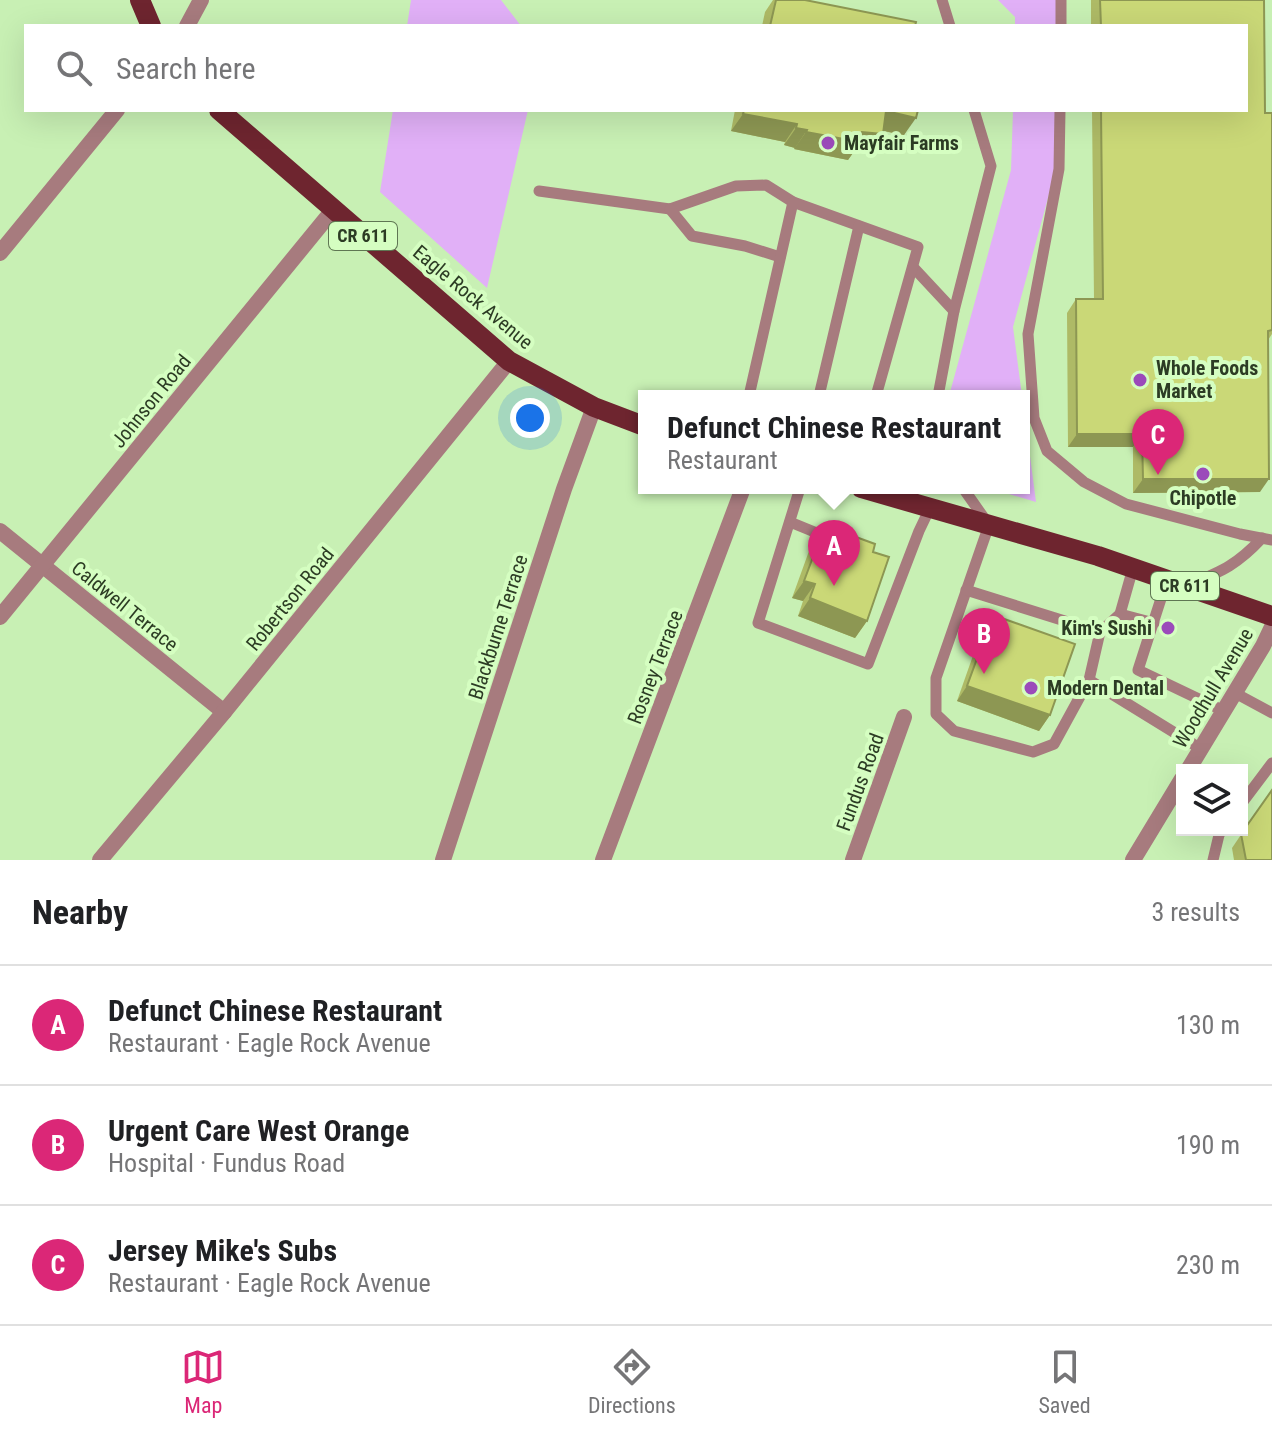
<!DOCTYPE html>
<meta charset="utf-8">
<style>
body{margin:0;font-family:"Roboto Condensed",sans-serif;background:#f6f6f6;color:#202124}
.controls{position:absolute;right:24px;bottom:24px;display:grid;overflow:hidden;border-radius:0px;box-shadow:0 8px 32px #0002}
.controls button{width:72px;height:72px;display:grid;place-items:center;padding:0;border:0;border-bottom:2px solid #e0e0e0;background:#fff;color:#202124;font:40px sans-serif}
.you{position:absolute;left:530px;top:418px;width:28px;height:28px;margin:-20px;border:6px solid #fff;border-radius:50%;background:#1a73e8;box-shadow:0 0 0 12px #1a73e833}
.badge{display:grid;place-items:center;width:52px;height:52px;border-radius:50%;background:#db2777;color:#fff;font-size:26px;font-weight:700}
.pin{position:absolute;translate:-50% -66px;filter:drop-shadow(0 2px 4px #0008)}
.pin::after{content:'';position:absolute;top:42px;width:28px;height:24px;background:inherit;clip-path:polygon(0 0,100% 0,50% 100%)}
.popup{position:absolute;left:638px;top:390px;width:392px;height:104px;box-sizing:border-box;display:grid;place-content:center;border-radius:0px;background:#fff;filter:drop-shadow(0 2px 6px #0005);font-size:26px;white-space:nowrap;color:#757577}
.popup b{font-size:30px;color:#202124}
.popup::after{content:'';position:absolute;left:50%;top:100%;margin-left:-16px;border:16px solid transparent;border-top-color:#fff}
.list{margin:0;padding:0;list-style:none}
h2{display:flex;justify-content:space-between;align-items:center;height:104px;margin:0;padding:0 32px;font-size:34px}
h2 small{font-size:26px;font-weight:400;color:#757577}
.list li{display:grid;grid-template-columns:52px 1fr auto;gap:24px;align-items:center;box-sizing:border-box;height:120px;padding:0 32px;border-top:2px solid #e0e0e0}
.list b{display:block;font-size:30px;white-space:nowrap}
.list p{margin:0;font-size:26px;white-space:nowrap;color:#757577}
.list em{font-size:26px;font-style:normal;color:#757577}
.icon{flex:none;width:44px;height:44px;fill:none;stroke:currentColor;stroke-width:2;stroke-linecap:round;stroke-linejoin:round}
.map{position:relative;flex:none;width:1272px;height:860px;overflow:hidden}
.search{position:absolute;background:#fff;box-shadow:0 8px 32px #0002;left:24px;right:24px;top:24px;height:88px;display:flex;align-items:center;gap:20px;box-sizing:border-box;padding:0 28px;border-radius:0px;color:#757577;font-size:30px}
.sheet{height:464px;background:#fff}
nav{display:flex;justify-content:space-around;align-items:center;box-sizing:border-box;height:112px;border-top:2px solid #e0e0e0;background:#fff;font-size:22px;color:#757577}
nav a{display:grid;justify-items:center;gap:4px}
nav .on{color:#db2777}
.map>svg:first-child{display:block}
</style>
<div class="map">
<svg width="1272" height="860" viewBox="0 0 1272 860">
<rect width="100%" height="100%" fill="#c8f0b4"/>
<g fill="#e1b0f7">
<path d="M 411,0 L 501,0 L 521,26 L 407,26 Z"/>
<path d="M 998,0 L 1058,0 L 1058,26 L 1015,26 L 1015,17 Z"/>
<path d="M 393,110 L 528,110 L 487,288 L 380,192 Z"/>
<path d="M 1013,110 L 1058,110 L 1058,161 L 1013,327 L 1022,396 L 949,396 L 1011,170 Z"/>
<path d="M 1024,410 L 1036,502 L 989,488 L 1024,488 Z"/>
</g>
<g fill="none" stroke-linecap="round" stroke-linejoin="round">
<g stroke="#a77b7e" stroke-width="11">
<path d="M 942,0 L 950,26"/>
<path d="M 1061,0 L 1061,26"/>
<path d="M 1060,110 L 1059,169 L 1028,334 L 1034,418 L 1047,451 L 1084,482 L 1126,504 L 1240,534 L 1272,540"/>
<path d="M 539,191 L 670,209 L 736,186 L 766,185 L 793,202"/>
<path d="M 670,209 L 692,236 L 745,246 L 780,257"/>
<path d="M 913,267 L 954,311 L 938,396"/>
<path d="M 954,311 L 991,166 L 974,110"/>
<path d="M 749,396 L 793,202 L 918,247 L 876,396"/>
<path d="M 819,396 L 859,226"/>
<path d="M 800,488 L 758,623 L 868,664 L 919,531 L 930,508"/>
<path d="M 963,488 L 989,525 L 936,678 L 936,714 L 954,731 L 1033,752 L 1054,744 L 1089,680 L 1100,632"/>
<path d="M 790,522 L 834,540"/>
<path d="M 1167,580 L 1138,670 L 1224,711"/>
<path d="M 1189,585 C 1222,571 1237,565 1262,538"/>
<path d="M 966,590 L 1100,632 L 1120,614 L 1133,568"/>
<path d="M 1120,614 L 1154,623"/>
<path d="M 1089,680 L 1201,749"/>
<path d="M 1235,693 L 1272,713"/>
<path d="M 1242,803 L 1272,763"/>
<path d="M 1213,860 L 1219,835 L 1222,830"/>
</g>
<g stroke="#a77b7e" stroke-width="16">
<path d="M 187,26 L 201,0"/>
<path d="M 0,253 L 117,110"/>
<path d="M 0,531 L 224,712"/>
<path d="M 0,617 L 333,210"/>
<path d="M 1188,770 L 1263,646 L 1272,627"/>
<path d="M 100,860 L 224,712 L 509,361"/>
<path d="M 443,860 L 564,489 L 594,407"/>
<path d="M 603,860 L 743,488"/>
<path d="M 853,860 L 904,717"/>
<path d="M 1133,860 L 1182,779"/>
</g>
<g stroke="#6e252f" stroke-width="20">
<path d="M 140,0 L 151,26"/>
<path d="M 219,110 L 509,361 L 594,407 L 644,426"/>
<path d="M 861,488 L 1098,556 L 1272,616"/>
</g>
</g>
<g fill="#aeba66">
<path d="M 773,0 L 805,0 L 915,26 L 762,26 L 765,12 Z"/>
<path d="M 1091,0 L 1264,0 L 1265,113 L 1272,113 L 1272,334 L 1268,340 L 1260,492 L 1133,493 L 1133,447 L 1068,447 L 1067,313 L 1076,299 L 1094,299 L 1092,110 L 1246,110 L 1246,26 L 1091,26 Z"/>
<path d="M 735,110 L 918,110 L 904,135 L 883,131 L 883,134 L 870,152 L 855,150 L 848,160 L 794,149 L 795,148 L 784,145 L 785,142 L 731,131 Z"/>
<path d="M 822,533 L 851,544 L 856,537 L 873,552 L 867,621 L 855,638 L 798,616 L 803,601 L 792,598 L 809,551 Z"/>
<path d="M 993,615 L 1050,715 L 1039,731 L 957,701 L 982,630 Z"/>
<path d="M 1272,789 L 1272,860 L 1234,860 L 1232,848 Z"/>
</g>
<g fill="#8d9753">
<path d="M 886,111 L 916,118 L 904,135 L 874,129 Z"/>
<path d="M 743,114 L 797,124 L 785,142 L 731,131 Z"/>
<path d="M 796,128 L 807,130 L 795,148 L 784,145 Z"/>
<path d="M 806,132 L 862,132 L 883,134 L 870,152 L 855,150 L 848,160 L 794,149 Z"/>
<path d="M 1077,434 L 1142,434 L 1133,447 L 1068,447 Z"/>
<path d="M 1143,479 L 1269,479 L 1260,492 L 1133,493 Z"/>
<path d="M 804,581 L 815,584 L 803,601 L 792,598 Z"/>
<path d="M 810,598 L 867,621 L 855,638 L 798,616 Z"/>
<path d="M 967,686 L 1050,715 L 1039,731 L 957,701 Z"/>
</g>
<g fill="#cad877" stroke="#8d9753" stroke-width="2">
<path d="M 776,0 L 805,0 L 916,22 L 915,26 L 770,26 Z"/>
<path d="M 1100,0 L 1264,0 L 1265,113 L 1272,113 L 1272,330 L 1268,331 L 1269,479 L 1143,479 L 1142,434 L 1077,434 L 1076,299 L 1103,299 L 1101,110 L 1246,110 L 1246,26 L 1101,26 Z"/>
<path d="M 744,110 L 918,110 L 916,118 L 886,111 L 883,134 L 862,132 L 860,142 L 806,132 L 807,130 L 796,128 L 797,124 L 743,114 Z"/>
<path d="M 822,533 L 851,545 L 856,537 L 875,544 L 873,552 L 889,557 L 867,621 L 810,598 L 815,584 L 804,581 Z"/>
<path d="M 993,615 L 1075,644 L 1050,715 L 967,686 Z"/>
<path d="M 1272,790 L 1272,860 L 1246,860 L 1241,834 Z"/>
</g>
<g fill="#9b4aba" stroke="#d5fec1" stroke-width="3">
<circle cx="828" cy="143" r="8"/>
<circle cx="1140" cy="380" r="8"/>
<circle cx="1203" cy="474" r="8"/>
<circle cx="1168" cy="628" r="8"/>
<circle cx="1031" cy="688" r="8"/>
</g>
<g text-anchor="middle" stroke-width="8" stroke-linejoin="round" paint-order="stroke">
<g fill="#d5fec1" stroke="#5f7653" stroke-width="2">
<rect x="329" y="222" width="68" height="28" rx="6"/>
<rect x="1151" y="572" width="68" height="28" rx="6"/>
</g>
<g font-size="18" font-weight="bold" fill="#2c3c24">
<text x="363" y="242">CR 611</text>
<text x="1185" y="592">CR 611</text>
</g>
<g font-size="20" font-weight="bold" fill="#2c3c24" stroke="#d5fec1" text-anchor="start">
<text x="844" y="150">Mayfair Farms</text>
<text x="1156" y="375">Whole Foods<tspan x="1156" dy="23">Market</tspan></text>
<text x="1203" y="505" text-anchor="middle">Chipotle</text>
<text x="1152" y="635" text-anchor="end">Kim's Sushi</text>
<text x="1047" y="695">Modern Dental</text>
</g>
<g font-size="20" fill="#2c3c24" stroke="#d5fec1">
<text transform="translate(473 297) rotate(40)" y="7">Eagle Rock Avenue</text>
<text transform="translate(151 401) rotate(-51)" y="7">Johnson Road</text>
<text transform="translate(290 599) rotate(-51)" y="7">Robertson Road</text>
<text transform="translate(125 606) rotate(39)" y="7">Caldwell Terrace</text>
<text transform="translate(498 627) rotate(-72)" y="7">Blackburne Terrace</text>
<text transform="translate(655 667) rotate(-69)" y="7">Rosney Terrace</text>
<text transform="translate(1213 688) rotate(-59)" y="7">Woodhull Avenue</text>
<text transform="translate(860 782) rotate(-70)" y="7">Fundus Road</text>
</g>
</g>
</svg>
<div class="controls">
<button><svg class="icon" aria-label="layers" viewBox="0 0 24 24"><path d="M12 4l9 5-9 5-9-5zM3 14l9 5 9-5"/></svg></button>
</div>
<div class="you"></div>
<div class="pin badge" style="left:834px;top:586px">A</div>
<div class="popup"><b>Defunct Chinese Restaurant</b>Restaurant</div>
<div class="pin badge" style="left:984px;top:674px">B</div>
<div class="pin badge" style="left:1158px;top:475px">C</div>
<div class="search"><svg class="icon" aria-label="search" viewBox="0 0 24 24"><circle cx="10" cy="10" r="6"/><path d="M15 15l6 6"/></svg>Search here</div>
</div>
<section class="sheet">
<h2>Nearby<small>3 results</small></h2>
<ul class="list">
<li><span class="badge">A</span><div><b>Defunct Chinese Restaurant</b><p>Restaurant · Eagle Rock Avenue</p></div><em>130 m</em></li>
<li><span class="badge">B</span><div><b>Urgent Care West Orange</b><p>Hospital · Fundus Road</p></div><em>190 m</em></li>
<li><span class="badge">C</span><div><b>Jersey Mike's Subs</b><p>Restaurant · Eagle Rock Avenue</p></div><em>230 m</em></li>
</ul>
</section>
<nav>
<a class="on"><svg class="icon" aria-label="map" viewBox="0 0 24 24"><path d="M3 6l6-2 6 2 6-2v14l-6 2-6-2-6 2zM9 4v14M15 6v14"/></svg>Map</a>
<a><svg class="icon" aria-label="directions" viewBox="0 0 24 24"><path d="M12 3l9 9-9 9-9-9zM9 14v-3h6M13 9l2 2-2 2"/></svg>Directions</a>
<a><svg class="icon" aria-label="saved" viewBox="0 0 24 24"><path d="M7 4h10v16l-5-4-5 4z"/></svg>Saved</a>
</nav>
